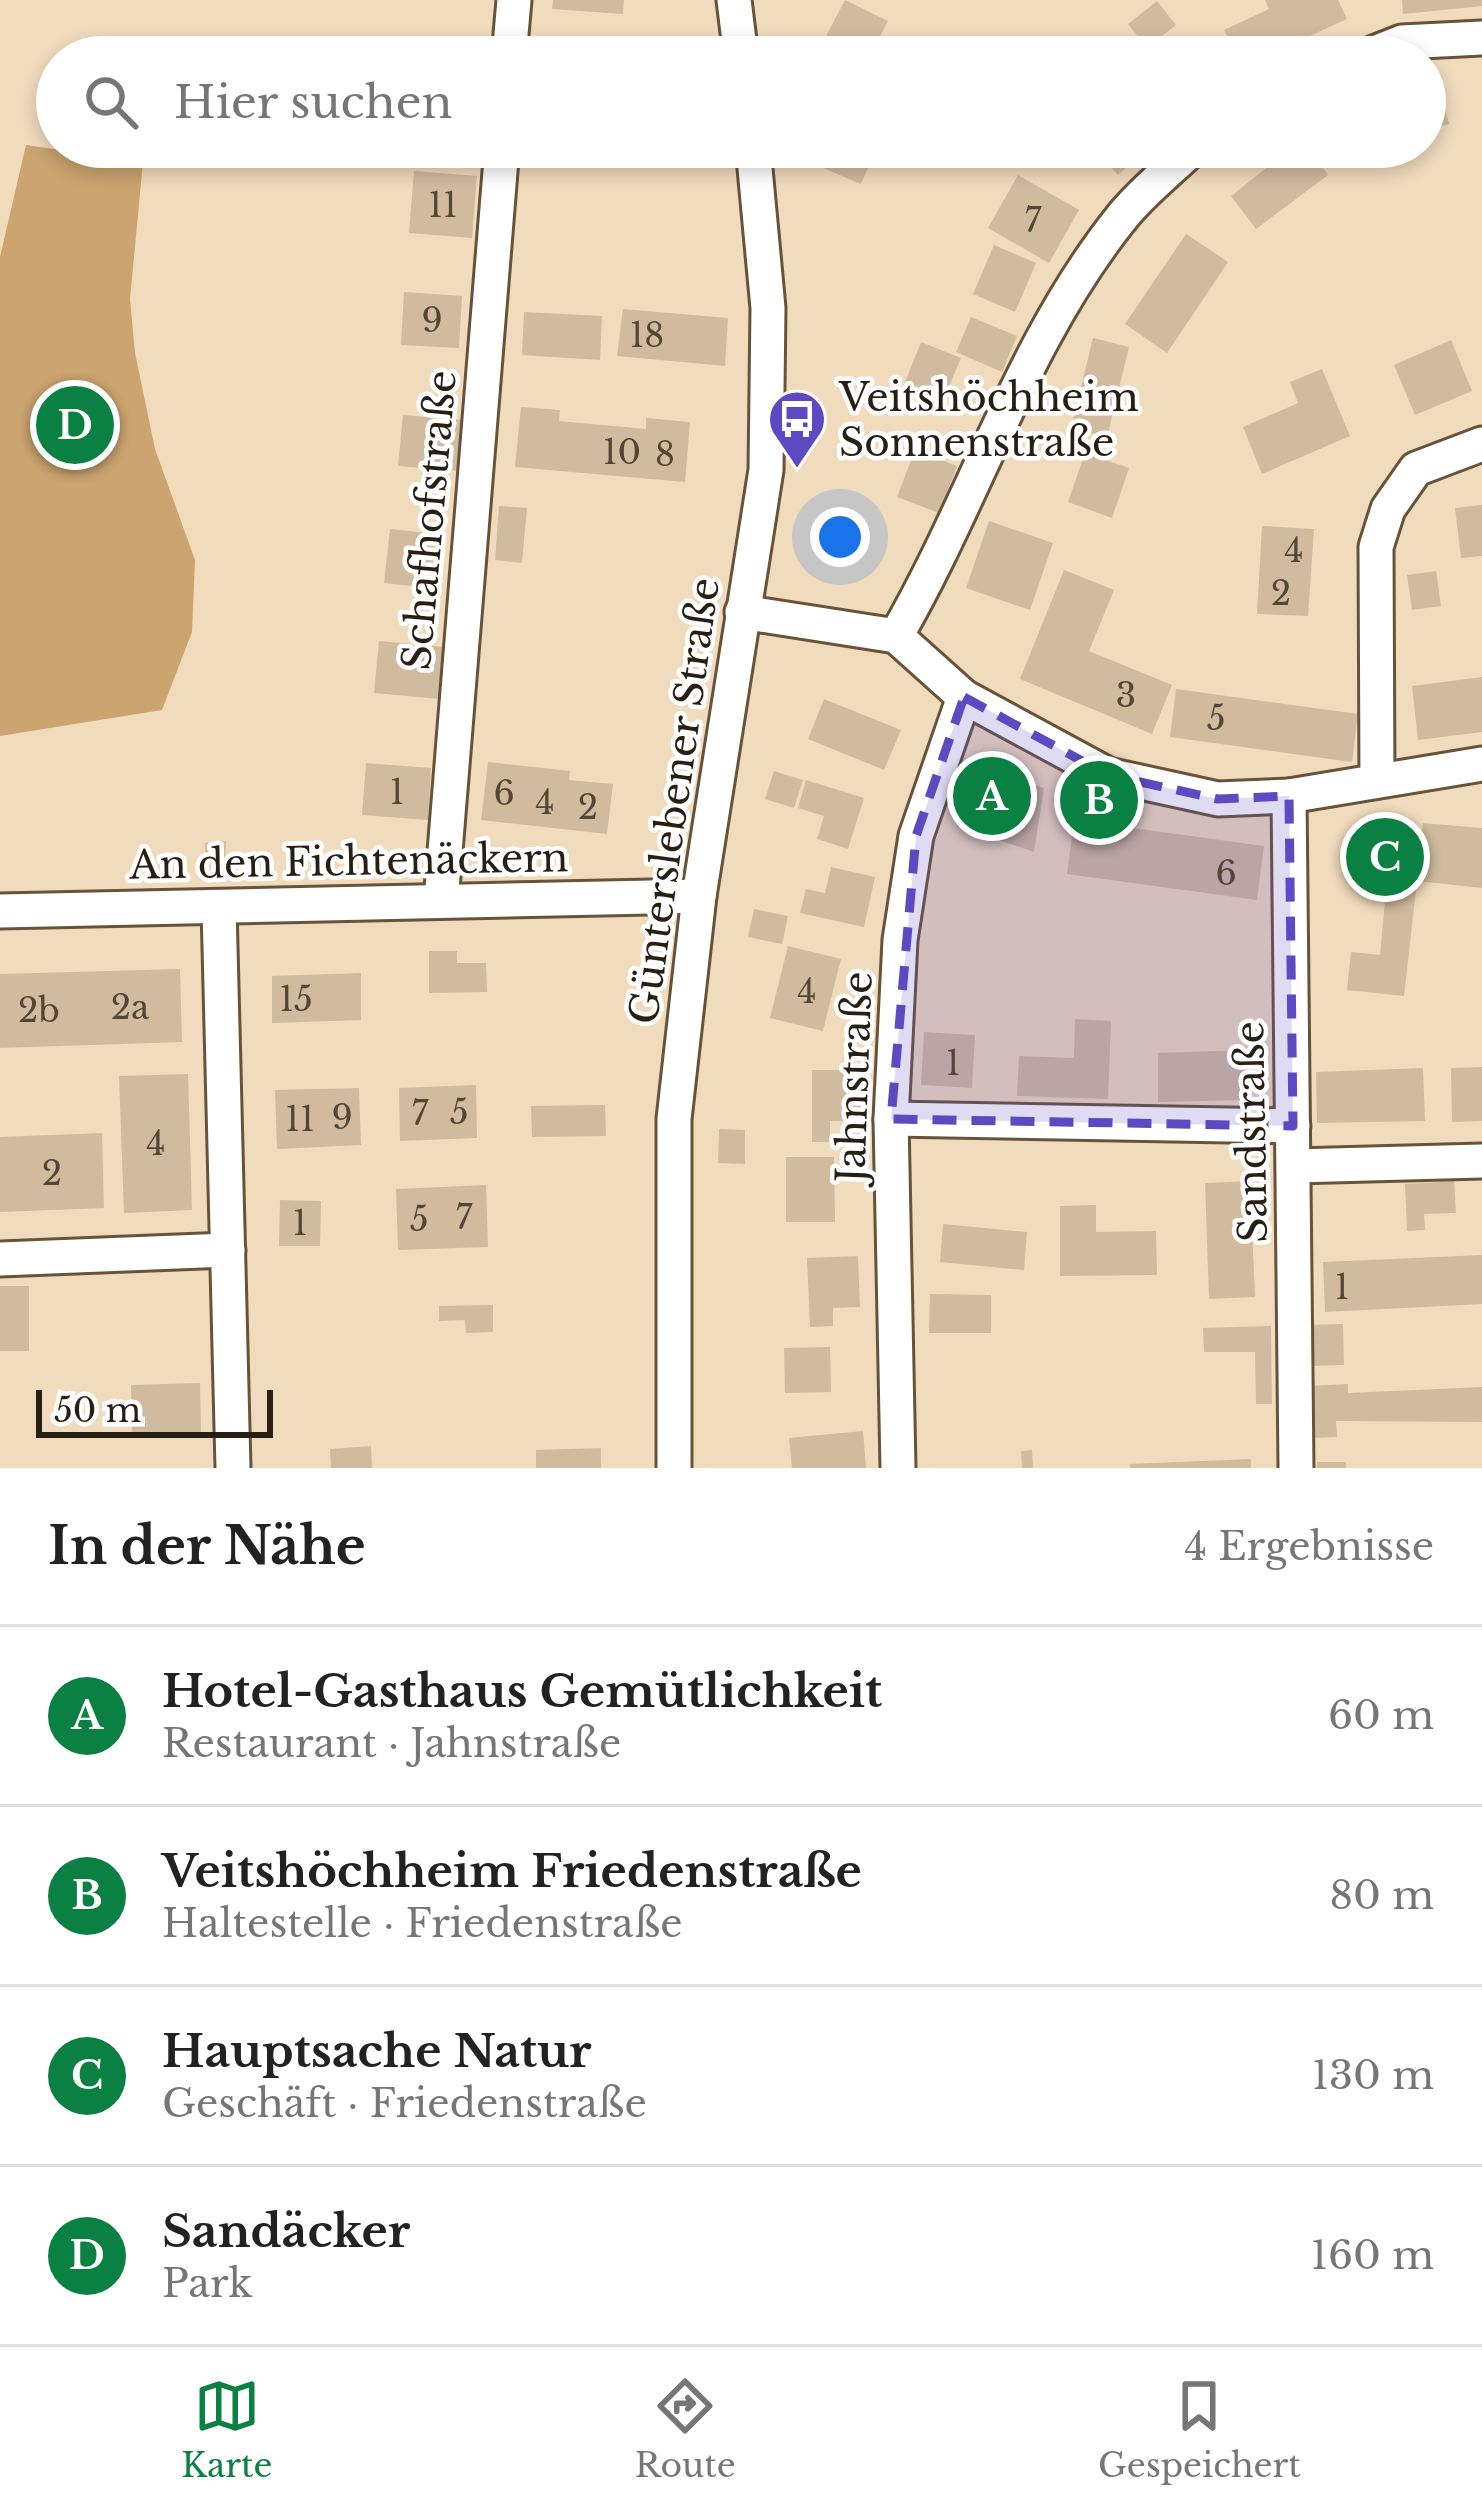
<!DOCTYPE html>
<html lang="de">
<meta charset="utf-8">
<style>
body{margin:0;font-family:"Libre Baskerville",serif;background:#f6f6f6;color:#222}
.scale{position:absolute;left:36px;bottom:30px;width:237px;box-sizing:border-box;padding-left:12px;border:6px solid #271f14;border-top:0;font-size:33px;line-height:42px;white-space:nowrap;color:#271f14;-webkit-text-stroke:9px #fff;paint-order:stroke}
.you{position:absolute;left:840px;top:537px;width:42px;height:42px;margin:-30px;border:9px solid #fff;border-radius:50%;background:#1a73e8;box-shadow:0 0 0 18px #1a73e833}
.badge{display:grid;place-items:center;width:78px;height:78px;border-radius:50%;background:#0b8043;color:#fff;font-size:39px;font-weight:700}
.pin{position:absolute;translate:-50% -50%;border:6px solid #fff;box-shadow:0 3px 12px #0006}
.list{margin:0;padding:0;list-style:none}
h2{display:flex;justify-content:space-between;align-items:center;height:156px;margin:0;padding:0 48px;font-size:51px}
h2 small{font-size:39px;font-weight:400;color:#767676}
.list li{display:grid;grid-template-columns:78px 1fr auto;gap:36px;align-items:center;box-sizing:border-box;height:180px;padding:0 48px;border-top:3px solid #e0e0e0}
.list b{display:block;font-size:45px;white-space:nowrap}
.list p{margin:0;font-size:39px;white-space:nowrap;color:#767676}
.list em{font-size:39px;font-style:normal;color:#767676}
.icon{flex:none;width:66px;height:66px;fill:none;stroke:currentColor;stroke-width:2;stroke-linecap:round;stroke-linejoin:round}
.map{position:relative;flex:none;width:1482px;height:1468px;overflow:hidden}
.search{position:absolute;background:#fff;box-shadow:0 6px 18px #0003;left:36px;right:36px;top:36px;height:132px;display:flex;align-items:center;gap:30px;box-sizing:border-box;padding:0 42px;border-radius:66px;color:#767676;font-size:45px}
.sheet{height:876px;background:#fff}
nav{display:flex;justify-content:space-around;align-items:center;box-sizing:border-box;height:168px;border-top:3px solid #e0e0e0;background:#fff;font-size:33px;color:#767676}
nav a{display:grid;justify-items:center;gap:6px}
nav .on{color:#0b8043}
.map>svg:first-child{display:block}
</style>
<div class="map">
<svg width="1482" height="1468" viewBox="0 0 1482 1468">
<rect width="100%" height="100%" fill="#f1dbbd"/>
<path fill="#cba46f" d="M 26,145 L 143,162 L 130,299 L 135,353 L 155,449 L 195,560 L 192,632 L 162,710 L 0,736 L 0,257 Z"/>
<g fill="#d1bb9e">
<path d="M 553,0 L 624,0 L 623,14 L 552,9 Z"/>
<path d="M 845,0 L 888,21 L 869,57 L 829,57 L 818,51 Z"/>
<path d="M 1265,0 L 1338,0 L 1347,19 L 1264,57 L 1237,57 L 1224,30 L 1269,9 Z"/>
<path d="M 1402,0 L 1482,0 L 1482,6 L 1403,14 Z"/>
<path d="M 1157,1 L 1176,25 L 1147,48 L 1128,24 Z"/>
<path d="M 1438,84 L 1449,124 L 1425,131 L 1425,88 Z"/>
<path d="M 816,147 L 877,147 L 861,184 L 809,162 Z"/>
<path d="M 1092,147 L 1149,147 L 1118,175 Z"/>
<path d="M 1293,147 L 1308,147 L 1328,175 L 1256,229 L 1231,196 Z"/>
<path d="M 414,171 L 477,176 L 472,238 L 409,233 Z"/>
<path d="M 1018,175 L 1079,210 L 1049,263 L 988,228 Z"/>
<path d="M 1186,234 L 1228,262 L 1167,353 L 1125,324 Z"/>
<path d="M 994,245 L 1036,263 L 1015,312 L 973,294 Z"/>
<path d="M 404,292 L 462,296 L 459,348 L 401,345 Z"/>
<path d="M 623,309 L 728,318 L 725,366 L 617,356 Z"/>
<path d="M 524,312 L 602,316 L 600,360 L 522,355 Z"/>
<path d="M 971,317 L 1017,336 L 1002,372 L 956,352 Z"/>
<path d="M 1093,338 L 1129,347 L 1107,437 L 1071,428 Z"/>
<path d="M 1451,340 L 1472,391 L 1415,415 L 1394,365 Z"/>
<path d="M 921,342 L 961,358 L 942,403 L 903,387 Z"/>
<path d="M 1322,369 L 1350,436 L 1262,474 L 1243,427 L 1298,403 L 1290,382 Z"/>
<path d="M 521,407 L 560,410 L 559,421 L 646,429 L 646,418 L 690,422 L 685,482 L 515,467 Z"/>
<path d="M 403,415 L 464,420 L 459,471 L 398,466 Z"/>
<path d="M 915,450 L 957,466 L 939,513 L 897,497 Z"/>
<path d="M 1085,453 L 1129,468 L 1112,518 L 1068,502 Z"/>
<path d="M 1482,505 L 1482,556 L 1461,558 L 1455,508 Z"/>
<path d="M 499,506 L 527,508 L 522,563 L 495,560 Z"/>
<path d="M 989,521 L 1053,543 L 1030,610 L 966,588 Z"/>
<path d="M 1262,526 L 1314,529 L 1308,616 L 1257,614 Z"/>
<path d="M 390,529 L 446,535 L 440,589 L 384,583 Z"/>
<path d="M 1064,570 L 1114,590 L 1089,651 L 1172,685 L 1152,734 L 1020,679 Z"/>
<path d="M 1436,571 L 1441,606 L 1412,610 L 1407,575 Z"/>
<path d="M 379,641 L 445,647 L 440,699 L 374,693 Z"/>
<path d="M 1482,677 L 1482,732 L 1418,740 L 1412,686 Z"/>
<path d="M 1176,689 L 1358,714 L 1352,762 L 1170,737 Z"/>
<path d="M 824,699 L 901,730 L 884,770 L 808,739 Z"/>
<path d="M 488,762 L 570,771 L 569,780 L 613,784 L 607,834 L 481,820 Z"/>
<path d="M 366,763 L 431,768 L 428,820 L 362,815 Z"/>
<path d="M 981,767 L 1044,788 L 1034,852 L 961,827 Z"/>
<path d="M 774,771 L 803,780 L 794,808 L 765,799 Z"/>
<path d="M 806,780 L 864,798 L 848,849 L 817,839 L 824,816 L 798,808 Z"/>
<path d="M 1074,820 L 1264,846 L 1257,900 L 1067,874 Z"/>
<path d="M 1423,823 L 1482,828 L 1482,888 L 1417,881 L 1404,996 L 1347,990 L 1351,952 L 1380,955 L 1387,880 L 1347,876 L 1352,831 L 1421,838 Z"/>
<path d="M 226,841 L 225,859 L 205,860 L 205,843 Z"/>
<path d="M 831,867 L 875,877 L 864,927 L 800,913 L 806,889 L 825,893 Z"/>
<path d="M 754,909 L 788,916 L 782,944 L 748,937 Z"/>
<path d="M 788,946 L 841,959 L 823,1031 L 770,1018 Z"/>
<path d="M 429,951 L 457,951 L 457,963 L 486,963 L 487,992 L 429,993 Z"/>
<path d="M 180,969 L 182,1042 L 0,1048 L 0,974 Z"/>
<path d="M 361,973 L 361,1020 L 272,1023 L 272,976 Z"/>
<path d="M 1075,1019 L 1111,1021 L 1108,1099 L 1017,1096 L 1019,1056 L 1074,1058 Z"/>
<path d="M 924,1032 L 975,1035 L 972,1088 L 921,1085 Z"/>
<path d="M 1247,1050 L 1247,1100 L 1158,1102 L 1158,1053 Z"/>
<path d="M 1482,1067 L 1482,1121 L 1452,1122 L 1451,1068 Z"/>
<path d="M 1423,1068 L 1425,1121 L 1317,1123 L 1316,1072 Z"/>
<path d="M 812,1070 L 862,1070 L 862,1121 L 830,1121 L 830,1142 L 812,1142 Z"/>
<path d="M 188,1074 L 192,1210 L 124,1213 L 119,1076 Z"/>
<path d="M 476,1085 L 477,1138 L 400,1141 L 399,1088 Z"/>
<path d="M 359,1088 L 361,1145 L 277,1149 L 275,1090 Z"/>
<path d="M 605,1105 L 606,1136 L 532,1137 L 531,1106 Z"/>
<path d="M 719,1129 L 745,1130 L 745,1164 L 718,1163 Z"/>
<path d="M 102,1133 L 104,1208 L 0,1212 L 0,1137 Z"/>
<path d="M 786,1157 L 834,1157 L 835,1222 L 786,1222 Z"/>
<path d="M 1250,1181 L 1255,1297 L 1209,1299 L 1205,1183 Z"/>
<path d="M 1454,1181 L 1456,1213 L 1424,1214 L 1425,1230 L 1407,1231 L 1405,1184 Z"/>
<path d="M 486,1185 L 488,1247 L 398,1250 L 396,1189 Z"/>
<path d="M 280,1200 L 321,1201 L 320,1246 L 279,1246 Z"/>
<path d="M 1096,1205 L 1096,1232 L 1156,1231 L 1157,1275 L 1060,1276 L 1060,1206 Z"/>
<path d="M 943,1224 L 1027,1232 L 1024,1270 L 940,1262 Z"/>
<path d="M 1482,1255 L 1482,1304 L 1325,1312 L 1323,1262 Z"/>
<path d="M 858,1256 L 860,1307 L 833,1308 L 833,1326 L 810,1327 L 807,1258 Z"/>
<rect x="0" y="1286" width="29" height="65"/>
<path d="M 930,1294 L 991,1295 L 991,1333 L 929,1333 Z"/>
<path d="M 493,1305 L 493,1332 L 466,1333 L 465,1320 L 439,1321 L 439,1306 Z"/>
<path d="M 1343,1324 L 1344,1365 L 1310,1366 L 1309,1325 Z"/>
<path d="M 1271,1326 L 1272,1404 L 1256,1404 L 1255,1352 L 1204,1352 L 1203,1328 Z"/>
<path d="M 830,1347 L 831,1392 L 785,1393 L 784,1348 Z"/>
<path d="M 200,1383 L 201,1432 L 132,1433 L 131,1385 Z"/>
<path d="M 1348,1384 L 1348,1393 L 1482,1387 L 1482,1422 L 1336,1421 L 1337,1437 L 1310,1438 L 1307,1386 Z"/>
<path d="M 863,1431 L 866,1468 L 792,1468 L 789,1438 Z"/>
<path d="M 371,1446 L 372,1468 L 331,1468 L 330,1449 Z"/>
<path d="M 601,1448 L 601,1468 L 536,1468 L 536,1450 Z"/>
<path d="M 1032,1450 L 1033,1468 L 1022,1468 L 1021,1451 Z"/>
<path d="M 1251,1459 L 1251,1468 L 1130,1468 L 1130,1464 Z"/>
<rect x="1317" y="1462" width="29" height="6"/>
</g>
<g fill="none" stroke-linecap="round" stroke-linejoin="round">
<g stroke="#665339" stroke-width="39">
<g id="minor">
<path d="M 734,0 L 741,57"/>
<path d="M 509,57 L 514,0"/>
<path d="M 1364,57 L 1402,42 L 1482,38"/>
<path d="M 742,612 L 896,636 L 964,697 L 1108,775 L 1218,799 L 1289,796 L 1482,764"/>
<path d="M 896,636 C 975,500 1022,341 1122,217 C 1142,192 1170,170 1194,147"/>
<path d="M 1377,781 L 1376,547 L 1388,509 L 1416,469 L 1482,444"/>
<path d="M 1289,796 L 1296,1468"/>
<path d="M 441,901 L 502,147"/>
<path d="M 219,907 L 233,1468"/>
<path d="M 0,911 L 699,896"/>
<path d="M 891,1119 L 1293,1126"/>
<path d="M 1294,1166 L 1482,1161"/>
<path d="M 0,1259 L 228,1250"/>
<path d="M 674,1468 L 674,1119 L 699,896 L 766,470 L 768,308 L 753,147"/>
<path d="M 898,1468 L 891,1119 L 900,940 L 916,836 L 964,697"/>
</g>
</g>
<use href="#minor" stroke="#fff" stroke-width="33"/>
</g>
<path fill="#5d4ac3" fill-opacity="0.2" stroke="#5d4ac3" stroke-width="9" stroke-dasharray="24 15" stroke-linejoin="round" d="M 964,697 L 1108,775 L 1218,799 L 1289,796 L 1293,1126 L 891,1119 L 916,836 Z"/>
<defs>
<g id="bus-pin" transform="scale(3)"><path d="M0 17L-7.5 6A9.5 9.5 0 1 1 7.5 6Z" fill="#5d4ac3" stroke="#fff"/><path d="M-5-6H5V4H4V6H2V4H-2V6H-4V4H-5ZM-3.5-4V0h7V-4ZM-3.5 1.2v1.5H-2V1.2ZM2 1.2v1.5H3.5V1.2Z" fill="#fff"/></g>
</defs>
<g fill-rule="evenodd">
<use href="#bus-pin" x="797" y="419"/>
</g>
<g text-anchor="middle" stroke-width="9" stroke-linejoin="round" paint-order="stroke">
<g font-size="33" fill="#524636">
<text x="443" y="217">11</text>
<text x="1033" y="232">7</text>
<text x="432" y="332">9</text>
<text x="647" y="347">18</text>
<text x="622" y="464">10</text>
<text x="665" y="466">8</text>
<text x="1294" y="562">4</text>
<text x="1281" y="605">2</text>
<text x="1126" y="707">3</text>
<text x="1216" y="730">5</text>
<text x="397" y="804">1</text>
<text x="504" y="805">6</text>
<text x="545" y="814">4</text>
<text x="588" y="819">2</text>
<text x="1226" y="885">6</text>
<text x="807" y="1003">4</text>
<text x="296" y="1011">15</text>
<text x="130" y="1019">2a</text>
<text x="39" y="1022">2b</text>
<text x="953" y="1075">1</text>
<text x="459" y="1124">5</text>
<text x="420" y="1125">7</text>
<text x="342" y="1129">9</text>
<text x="300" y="1131">11</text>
<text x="156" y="1155">4</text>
<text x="52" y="1185">2</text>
<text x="464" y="1229">7</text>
<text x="419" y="1231">5</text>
<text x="300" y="1235">1</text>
<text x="1342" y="1299">1</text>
</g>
<g font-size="39" fill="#271f14" stroke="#fff" text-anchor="start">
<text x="839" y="411">Veitshöchheim<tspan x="839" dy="45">Sonnenstraße</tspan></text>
</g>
<g font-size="39" fill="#271f14" stroke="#fff">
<text transform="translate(429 520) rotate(-85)" y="14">Schafhofstraße</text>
<text transform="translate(674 801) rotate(-82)" y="14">Günterslebener Straße</text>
<text transform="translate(349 861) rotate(-1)" y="14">An den Fichtenäckern</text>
<text transform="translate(854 1077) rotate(-88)" y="14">Jahnstraße</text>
<text transform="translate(1251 1132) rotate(-91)" y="14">Sandstraße</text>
</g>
</g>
</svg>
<div class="scale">50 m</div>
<div class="you"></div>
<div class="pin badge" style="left:992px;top:796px">A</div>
<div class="pin badge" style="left:1099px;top:800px">B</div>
<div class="pin badge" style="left:1385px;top:857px">C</div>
<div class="pin badge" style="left:75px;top:425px">D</div>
<div class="search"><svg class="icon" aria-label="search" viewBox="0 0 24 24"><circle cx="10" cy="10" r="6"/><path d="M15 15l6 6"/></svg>Hier suchen</div>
</div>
<section class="sheet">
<h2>In der Nähe<small>4 Ergebnisse</small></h2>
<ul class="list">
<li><span class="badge">A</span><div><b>Hotel-Gasthaus Gemütlichkeit</b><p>Restaurant · Jahnstraße</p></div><em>60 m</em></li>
<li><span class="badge">B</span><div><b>Veitshöchheim Friedenstraße</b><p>Haltestelle · Friedenstraße</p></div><em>80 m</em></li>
<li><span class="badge">C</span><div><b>Hauptsache Natur</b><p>Geschäft · Friedenstraße</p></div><em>130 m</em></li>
<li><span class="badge">D</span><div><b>Sandäcker</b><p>Park</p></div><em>160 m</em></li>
</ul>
</section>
<nav>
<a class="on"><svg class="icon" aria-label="map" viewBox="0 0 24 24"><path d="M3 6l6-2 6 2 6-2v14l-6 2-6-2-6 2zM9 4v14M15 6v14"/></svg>Karte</a>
<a><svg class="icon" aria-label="directions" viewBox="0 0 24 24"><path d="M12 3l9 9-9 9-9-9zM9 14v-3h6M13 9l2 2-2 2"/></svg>Route</a>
<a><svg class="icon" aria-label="saved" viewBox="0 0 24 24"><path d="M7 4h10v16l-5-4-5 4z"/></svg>Gespeichert</a>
</nav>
